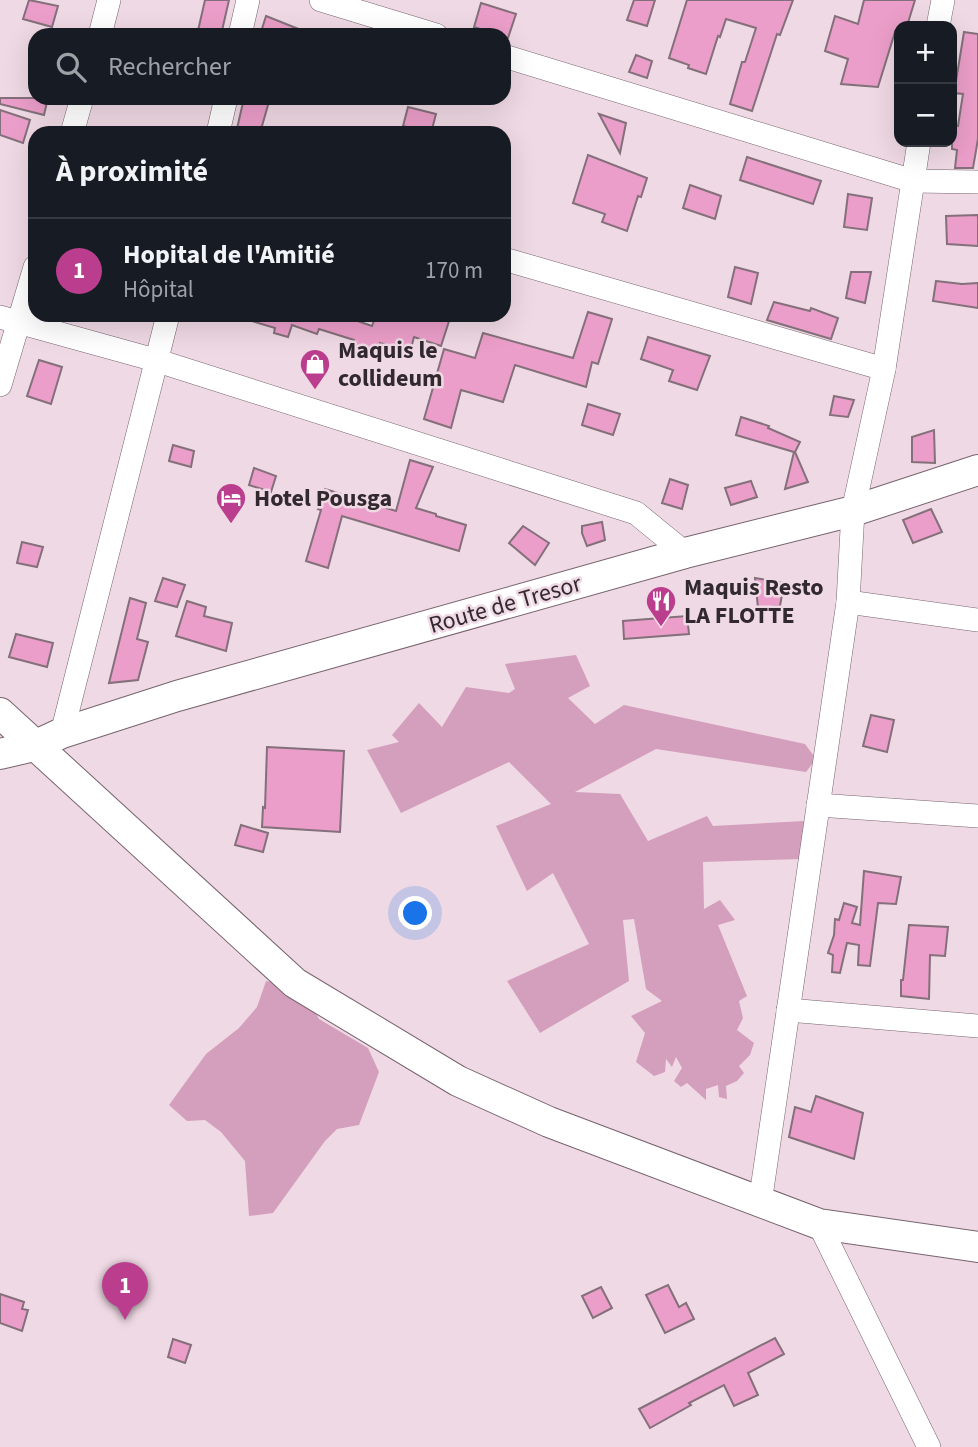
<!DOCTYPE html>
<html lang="fr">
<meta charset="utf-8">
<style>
body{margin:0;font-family:"Source Sans 3",sans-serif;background:#20242c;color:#f1f3f6}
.controls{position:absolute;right:21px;top:21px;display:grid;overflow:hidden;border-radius:14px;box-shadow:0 7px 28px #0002}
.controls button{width:63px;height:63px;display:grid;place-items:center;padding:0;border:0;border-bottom:2px solid #363941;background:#171b24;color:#f1f3f6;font:35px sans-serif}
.you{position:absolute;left:416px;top:914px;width:24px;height:24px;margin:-18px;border:5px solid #fff;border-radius:50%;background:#1a73e8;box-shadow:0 0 0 10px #1a73e833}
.badge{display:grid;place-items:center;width:46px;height:46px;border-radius:50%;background:#bb3e8e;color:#fff;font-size:23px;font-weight:700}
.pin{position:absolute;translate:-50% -58px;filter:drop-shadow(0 2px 4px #0008)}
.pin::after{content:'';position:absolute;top:37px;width:24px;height:21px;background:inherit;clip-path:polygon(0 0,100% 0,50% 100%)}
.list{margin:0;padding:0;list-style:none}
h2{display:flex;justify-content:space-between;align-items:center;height:91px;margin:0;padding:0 28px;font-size:30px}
h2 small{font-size:23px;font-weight:400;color:#9ea1a6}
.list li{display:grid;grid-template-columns:46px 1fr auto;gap:21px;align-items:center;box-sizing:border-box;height:105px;padding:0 28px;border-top:2px solid #363941}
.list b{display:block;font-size:26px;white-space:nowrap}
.list p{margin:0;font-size:23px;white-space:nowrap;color:#9ea1a6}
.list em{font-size:23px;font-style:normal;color:#9ea1a6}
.icon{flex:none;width:38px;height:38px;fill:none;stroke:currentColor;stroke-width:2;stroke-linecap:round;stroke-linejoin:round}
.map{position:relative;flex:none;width:978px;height:1447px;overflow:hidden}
.search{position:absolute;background:#171b24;box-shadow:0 7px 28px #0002;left:28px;top:28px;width:483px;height:77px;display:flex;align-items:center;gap:18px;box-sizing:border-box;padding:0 24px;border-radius:21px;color:#9ea1a6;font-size:26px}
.panel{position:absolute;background:#171b24;box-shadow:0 7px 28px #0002;left:28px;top:126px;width:483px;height:196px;border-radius:21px}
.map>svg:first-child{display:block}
</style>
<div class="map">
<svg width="978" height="1447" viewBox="0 0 978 1447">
<rect width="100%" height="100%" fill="#efd9e4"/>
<g fill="#d49fbc">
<path d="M 576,655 L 590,686 L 568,698 L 595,724 L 624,705 L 805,744 L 816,759 L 806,772 L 656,749 L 575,792 L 620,794 L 648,841 L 707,816 L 713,826 L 804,821 L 800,859 L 703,862 L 704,909 L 720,900 L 735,920 L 718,925 L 747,996 L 739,1001 L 743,1018 L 737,1030 L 754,1043 L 750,1055 L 739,1066 L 744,1073 L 737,1081 L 726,1086 L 727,1099 L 719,1097 L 718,1085 L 706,1089 L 706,1100 L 687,1083 L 681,1087 L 674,1081 L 682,1068 L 676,1057 L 672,1067 L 666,1059 L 665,1072 L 654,1076 L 636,1062 L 645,1033 L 631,1016 L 662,1001 L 646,989 L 634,919 L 623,920 L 629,981 L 540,1033 L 507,981 L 589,944 L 553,873 L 527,891 L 496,826 L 551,804 L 509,762 L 401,813 L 367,750 L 399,742 L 392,735 L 419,703 L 442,727 L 466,687 L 509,693 L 515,689 L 505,664 Z"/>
<path d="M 266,981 L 302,987 L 319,1019 L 368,1048 L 379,1072 L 359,1125 L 337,1129 L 325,1141 L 273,1213 L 249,1216 L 245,1161 L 221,1132 L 205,1120 L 187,1121 L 169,1105 L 206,1054 L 239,1028 L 257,1007 Z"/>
</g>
<g fill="#eb9ec9" stroke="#83707a" stroke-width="2">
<path d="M 29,0 L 58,6 L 52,27 L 23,19 Z"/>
<path d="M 205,0 L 229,0 L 221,35 L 197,35 Z"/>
<path d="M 634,0 L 655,0 L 647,26 L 627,20 Z"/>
<path d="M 687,0 L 793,0 L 780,35 L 777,34 L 752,111 L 730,104 L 742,62 L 745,62 L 756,28 L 726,19 L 720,37 L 718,36 L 706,74 L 688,68 L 689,65 L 669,58 Z"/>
<path d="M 864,0 L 915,0 L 907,26 L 899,26 L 899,34 L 895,32 L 878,87 L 841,84 L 848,59 L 825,51 L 835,16 L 858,24 Z"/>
<path d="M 481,3 L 516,14 L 508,38 L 474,27 Z"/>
<path d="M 266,16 L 311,34 L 311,35 L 260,35 Z"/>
<path d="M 964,32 L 978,34 L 978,139 L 973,168 L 955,168 L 957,150 L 952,149 L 952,124 L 958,126 L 963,94 L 954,93 Z"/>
<path d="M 636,55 L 652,61 L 647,78 L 629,72 Z"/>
<path d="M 0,98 L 48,98 L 44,115 L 0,104 Z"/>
<path d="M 244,98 L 270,98 L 260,133 L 236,133 Z"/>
<path d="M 408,107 L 436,114 L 431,133 L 403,126 Z"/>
<path d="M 0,110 L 30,120 L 23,143 L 0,135 Z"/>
<path d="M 599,114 L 626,123 L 620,153 Z"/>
<path d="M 588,155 L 647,178 L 641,197 L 638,196 L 627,231 L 602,222 L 605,214 L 573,203 Z"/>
<path d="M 747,157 L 821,181 L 813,204 L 740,180 Z"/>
<path d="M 690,185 L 721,196 L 715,219 L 683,208 Z"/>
<path d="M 848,194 L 872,198 L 867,230 L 844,227 Z"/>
<path d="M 978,215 L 978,246 L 947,244 L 946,216 Z"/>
<path d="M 735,267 L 758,273 L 751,304 L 728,297 Z"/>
<path d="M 851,272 L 871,272 L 865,303 L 846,298 Z"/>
<path d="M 936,281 L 962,284 L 978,283 L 978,308 L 933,301 Z"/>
<path d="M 774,302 L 810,311 L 811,308 L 838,318 L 831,339 L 767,320 Z"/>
<path d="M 588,312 L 612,319 L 598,364 L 592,362 L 586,387 L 515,365 L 503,402 L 461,390 L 451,428 L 424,419 L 444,349 L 475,358 L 483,333 L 573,358 Z"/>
<path d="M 246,315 L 340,315 L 372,326 L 376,315 L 451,315 L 441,346 L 414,337 L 410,352 L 380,343 L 377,353 L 352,347 L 354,340 L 319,329 L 317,334 L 292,325 L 288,337 L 274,333 L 275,328 L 245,319 Z"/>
<path d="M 648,337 L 710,356 L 697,390 L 669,381 L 673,370 L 641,359 Z"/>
<path d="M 39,360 L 62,367 L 51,404 L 27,396 Z"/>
<path d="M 834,396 L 854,400 L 848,417 L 830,415 Z"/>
<path d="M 588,404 L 620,414 L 613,435 L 582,425 Z"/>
<path d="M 741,417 L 769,426 L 768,428 L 800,442 L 795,452 L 808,482 L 785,489 L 794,452 L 736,435 Z"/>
<path d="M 934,430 L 935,463 L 912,462 L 912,437 Z"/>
<path d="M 173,445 L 194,451 L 191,467 L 169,461 Z"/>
<path d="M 410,460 L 433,467 L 416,508 L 436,514 L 436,516 L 466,525 L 459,551 L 342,516 L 328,568 L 306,561 L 321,510 L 318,509 L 325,489 L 396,511 Z"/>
<path d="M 254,468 L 276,476 L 271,492 L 249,485 Z"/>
<path d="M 670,479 L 688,485 L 682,509 L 662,503 Z"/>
<path d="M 751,481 L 757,497 L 731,505 L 725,488 Z"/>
<path d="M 931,509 L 942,532 L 913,543 L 903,520 Z"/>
<path d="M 602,522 L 605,540 L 587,546 L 582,533 L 582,526 Z"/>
<path d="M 523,526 L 549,543 L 535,565 L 509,543 Z"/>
<path d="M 22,542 L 43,547 L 37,567 L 17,563 Z"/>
<path d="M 163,578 L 185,585 L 177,607 L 155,601 Z"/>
<path d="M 755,578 L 784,583 L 780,606 L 758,608 Z"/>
<path d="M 130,598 L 146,603 L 137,639 L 148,642 L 138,680 L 109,683 Z"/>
<path d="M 187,601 L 206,607 L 204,616 L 232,623 L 226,651 L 176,636 Z"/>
<path d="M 687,616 L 689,634 L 624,639 L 623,621 Z"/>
<path d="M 16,634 L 53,643 L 47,667 L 9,657 Z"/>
<path d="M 871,715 L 894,720 L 887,752 L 863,746 Z"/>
<path d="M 267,747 L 344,751 L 340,832 L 262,827 L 263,807 L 265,808 Z"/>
<path d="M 241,825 L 268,833 L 263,852 L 235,845 Z"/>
<path d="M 864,871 L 901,877 L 896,904 L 878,903 L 870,966 L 858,965 L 859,945 L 847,943 L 840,973 L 832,972 L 833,955 L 828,953 L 834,935 L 835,919 L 839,920 L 844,903 L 857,907 L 852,923 L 860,925 Z"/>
<path d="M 909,925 L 948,927 L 945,956 L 930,955 L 929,999 L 901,996 L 901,980 L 903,980 Z"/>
<path d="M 816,1096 L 863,1113 L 854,1159 L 789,1137 L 795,1107 L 811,1112 Z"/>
<path d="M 668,1285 L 679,1307 L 686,1303 L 694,1319 L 665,1333 L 646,1295 Z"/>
<path d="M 601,1287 L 612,1308 L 593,1318 L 582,1296 Z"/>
<path d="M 0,1294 L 24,1302 L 22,1309 L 28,1310 L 22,1331 L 0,1323 Z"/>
<path d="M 775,1338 L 784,1354 L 748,1373 L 758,1395 L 734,1406 L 724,1385 L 689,1403 L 691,1405 L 650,1428 L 639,1409 Z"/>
<path d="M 173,1339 L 191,1345 L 185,1363 L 168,1357 Z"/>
</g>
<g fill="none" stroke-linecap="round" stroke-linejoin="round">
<g stroke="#77646e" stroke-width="24">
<g id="minor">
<path d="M 321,0 L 436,35"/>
<path d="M 938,26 L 943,0"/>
<path d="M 100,35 L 109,0"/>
<path d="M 240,35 L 248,0"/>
<path d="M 504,56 L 913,181 L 978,182"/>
<path d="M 72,133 L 82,98"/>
<path d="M 218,133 L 226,98"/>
<path d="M 504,259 L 884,369"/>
<path d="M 0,317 L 155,360 L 636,513 L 685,553"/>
<path d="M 0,385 L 35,267"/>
<path d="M 848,602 L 978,620"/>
<path d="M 75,729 L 62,733 L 168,315"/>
<path d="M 818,805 L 978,816"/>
<path d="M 788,1010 L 978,1026"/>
<path d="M 760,1203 L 848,602 L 853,511 L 884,369 L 919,142"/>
<path d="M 819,1224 L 929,1447"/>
</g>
</g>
<g stroke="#77646e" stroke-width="32">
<g id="tertiary">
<path d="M 0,713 L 295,983 L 458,1081 L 549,1122 L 819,1224 L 978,1247"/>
<path d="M 0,754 L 34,746 L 62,733 L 177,696 L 685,553 L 853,511 L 978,470"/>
</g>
</g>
<use href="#minor" stroke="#fff" stroke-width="23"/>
<use href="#tertiary" stroke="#fff" stroke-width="30"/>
</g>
<defs>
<g id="shop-pin" transform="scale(1.575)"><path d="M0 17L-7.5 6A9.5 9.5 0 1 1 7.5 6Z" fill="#bb3e8e" stroke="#efd9e4"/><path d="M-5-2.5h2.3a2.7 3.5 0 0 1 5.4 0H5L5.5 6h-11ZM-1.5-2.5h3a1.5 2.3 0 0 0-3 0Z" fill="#fff"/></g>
<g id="hotel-pin" transform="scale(1.575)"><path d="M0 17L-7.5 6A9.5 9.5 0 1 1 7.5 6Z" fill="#bb3e8e" stroke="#efd9e4"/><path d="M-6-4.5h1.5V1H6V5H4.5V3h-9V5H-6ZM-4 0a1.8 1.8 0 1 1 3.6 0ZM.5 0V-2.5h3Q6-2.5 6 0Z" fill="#fff"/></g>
<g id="restaurant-pin" transform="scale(1.575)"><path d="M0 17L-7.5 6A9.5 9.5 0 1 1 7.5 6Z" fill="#bb3e8e" stroke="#efd9e4"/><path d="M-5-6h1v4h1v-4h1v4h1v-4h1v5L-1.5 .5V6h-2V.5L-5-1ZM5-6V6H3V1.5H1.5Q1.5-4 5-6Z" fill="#fff"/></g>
</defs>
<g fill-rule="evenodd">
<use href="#shop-pin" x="315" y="364"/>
<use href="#hotel-pin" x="231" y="498"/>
<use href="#restaurant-pin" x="661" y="601"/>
</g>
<g text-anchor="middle" stroke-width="5" stroke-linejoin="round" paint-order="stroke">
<g font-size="24" font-weight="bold" fill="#31292d" stroke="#efd9e4" text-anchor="start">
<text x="338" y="358">Maquis le<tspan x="338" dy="28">collideum</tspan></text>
<text x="254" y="506">Hotel Pousga</text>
<text x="684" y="595">Maquis Resto<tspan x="684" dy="28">LA FLOTTE</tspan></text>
</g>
<g font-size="24" fill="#31292d" stroke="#efd9e4">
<text transform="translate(505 604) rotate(-16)" y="8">Route de Tresor</text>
</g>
</g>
</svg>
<div class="controls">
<button>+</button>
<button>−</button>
</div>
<div class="you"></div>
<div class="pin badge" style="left:125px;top:1320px">1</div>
<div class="search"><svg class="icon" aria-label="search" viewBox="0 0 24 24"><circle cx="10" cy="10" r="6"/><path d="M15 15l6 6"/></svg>Rechercher</div>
<section class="panel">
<h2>À proximité<small></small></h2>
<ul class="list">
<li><span class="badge">1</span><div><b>Hopital de l'Amitié</b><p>Hôpital</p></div><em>170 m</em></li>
</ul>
</section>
</div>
